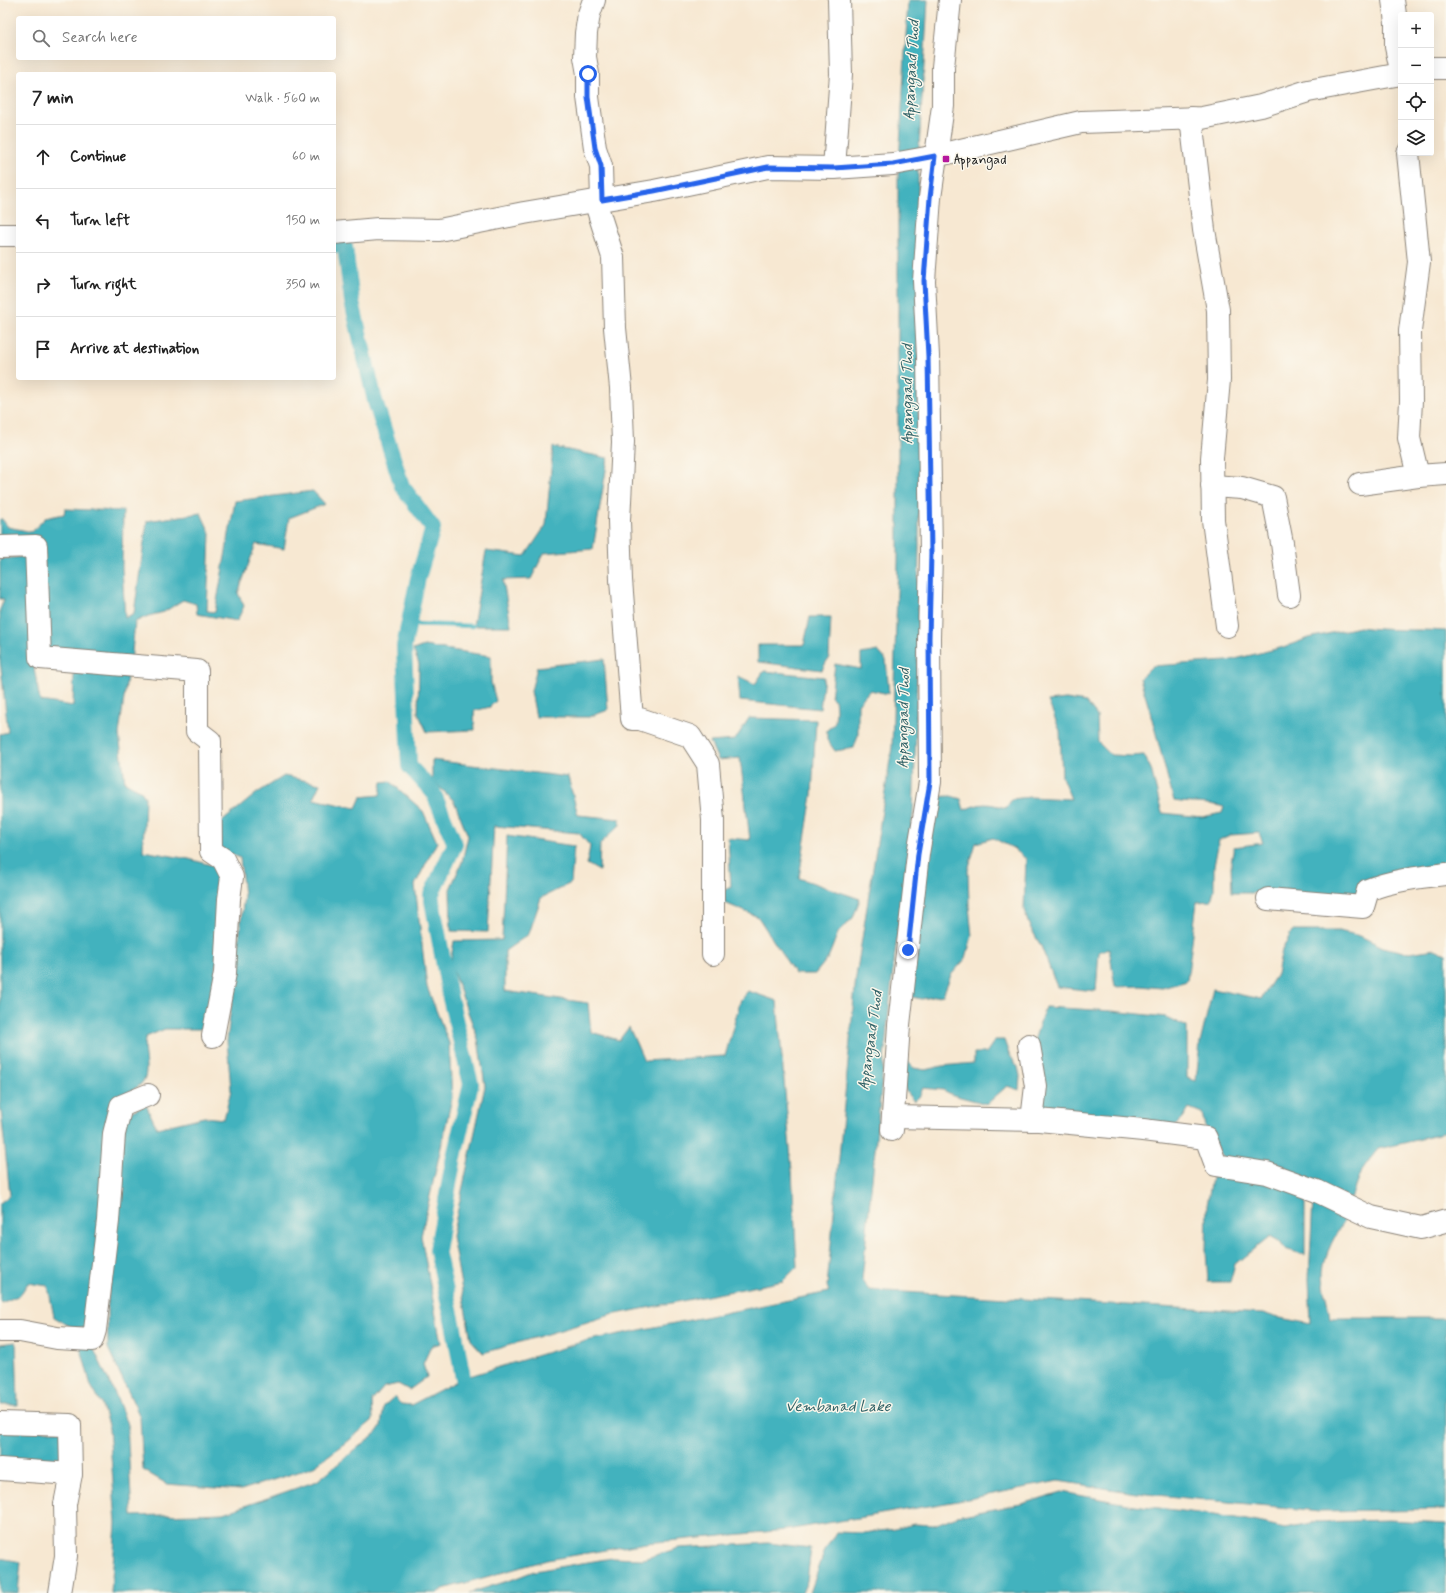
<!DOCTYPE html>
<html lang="en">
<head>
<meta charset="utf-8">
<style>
	:root { --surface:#fff; --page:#f6f6f6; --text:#222; --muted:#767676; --line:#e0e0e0 }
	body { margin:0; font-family:Mynerve,sans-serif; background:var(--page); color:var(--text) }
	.controls { position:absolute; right:12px; top:12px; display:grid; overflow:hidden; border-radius:4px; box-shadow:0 4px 16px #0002 }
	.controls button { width:36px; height:36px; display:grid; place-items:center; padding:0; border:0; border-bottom:1px solid var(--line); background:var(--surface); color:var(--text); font:20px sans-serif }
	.stop { position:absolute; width:12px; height:12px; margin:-9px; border:3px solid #2563eb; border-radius:50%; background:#fff }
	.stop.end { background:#2563eb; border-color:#fff; box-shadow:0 1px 4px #0008 }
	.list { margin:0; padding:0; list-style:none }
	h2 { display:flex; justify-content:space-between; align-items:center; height:52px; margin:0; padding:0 16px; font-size:17px }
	h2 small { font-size:13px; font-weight:400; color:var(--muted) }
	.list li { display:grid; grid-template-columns:26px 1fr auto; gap:12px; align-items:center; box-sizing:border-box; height:64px; padding:0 16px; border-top:1px solid var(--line) }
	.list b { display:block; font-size:15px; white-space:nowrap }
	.list em { font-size:13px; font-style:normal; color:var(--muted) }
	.icon { flex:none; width:22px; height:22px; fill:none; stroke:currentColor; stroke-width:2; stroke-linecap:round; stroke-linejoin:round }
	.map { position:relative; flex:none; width:1446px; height:1593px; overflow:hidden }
	.search { position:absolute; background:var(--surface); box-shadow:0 4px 16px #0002; left:16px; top:16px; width:320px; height:44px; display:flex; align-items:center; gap:10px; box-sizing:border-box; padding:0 14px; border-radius:4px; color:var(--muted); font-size:15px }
	.panel { position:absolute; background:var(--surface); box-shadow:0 4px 16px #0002; left:16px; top:72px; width:320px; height:308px; border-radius:4px }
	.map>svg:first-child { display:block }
	.water { fill:#43b2be; stroke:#30676d }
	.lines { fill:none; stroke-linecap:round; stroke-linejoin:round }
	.stream { stroke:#43b2be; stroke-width:4.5 }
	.canal { stroke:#43b2be; stroke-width:16 }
	.minor-casing { stroke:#8a8277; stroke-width:24 }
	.minor { stroke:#fff; stroke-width:22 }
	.route { stroke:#2563eb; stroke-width:5 }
	.poi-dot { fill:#b5179e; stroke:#fbf7ec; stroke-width:1.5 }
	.labels { text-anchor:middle; stroke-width:3; stroke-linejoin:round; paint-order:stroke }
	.poi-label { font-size:14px; fill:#1c1c1c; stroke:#fbf7ec; text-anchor:start }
	.water-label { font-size:15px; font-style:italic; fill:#2e6065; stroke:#fbf7ec }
</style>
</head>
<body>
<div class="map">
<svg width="1446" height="1593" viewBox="0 0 1446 1593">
	<rect width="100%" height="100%" fill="#fbf7ec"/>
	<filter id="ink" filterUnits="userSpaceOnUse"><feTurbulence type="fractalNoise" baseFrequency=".025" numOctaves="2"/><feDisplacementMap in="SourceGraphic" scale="8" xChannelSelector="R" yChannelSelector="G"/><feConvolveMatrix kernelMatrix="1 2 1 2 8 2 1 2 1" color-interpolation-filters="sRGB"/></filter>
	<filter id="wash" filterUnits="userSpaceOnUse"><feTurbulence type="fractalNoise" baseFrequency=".012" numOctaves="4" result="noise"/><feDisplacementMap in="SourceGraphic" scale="16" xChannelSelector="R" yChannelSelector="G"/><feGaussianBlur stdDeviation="0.9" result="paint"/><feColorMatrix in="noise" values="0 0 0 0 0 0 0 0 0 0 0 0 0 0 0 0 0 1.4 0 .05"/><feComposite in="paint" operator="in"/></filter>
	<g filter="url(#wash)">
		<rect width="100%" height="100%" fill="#f7e8d2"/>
		<g class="water">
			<path d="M 908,0 L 928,0 L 918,163 L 919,544 L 916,731 L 913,814 L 893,969 L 862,1280 L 869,1290 L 1263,1313 L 1275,1317 L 1311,1324 L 1309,1279 L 1313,1199 L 1346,1217 C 1337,1233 1324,1253 1323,1272 C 1323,1286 1328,1304 1330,1318 L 1446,1318 L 1446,1509 L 1319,1511 L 1136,1493 L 1058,1481 L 958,1501 L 786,1530 L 646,1543 L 547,1560 L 443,1589 L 437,1593 L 111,1593 L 116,1523 L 109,1428 L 101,1403 L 91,1386 L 80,1345 L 91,1343 L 117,1398 L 127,1424 L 132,1516 L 224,1513 L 317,1481 L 377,1432 L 381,1426 L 384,1406 L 394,1397 L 401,1404 L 411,1405 L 463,1378 L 585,1341 L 829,1292 L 827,1286 L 856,977 L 892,747 L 898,561 L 898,180 Z"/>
			<polygon points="553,447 608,458 593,549 544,553 531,579 503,580 511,626 473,626 486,551 525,556 546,525"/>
			<polygon points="313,491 325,504 289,518 284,549 256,544 238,593 244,606 237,621 197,614 196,604 183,600 164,612 148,616 135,622 131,662 45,655 44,550 0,544 0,519 2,519 8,527 32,532 45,518 64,514 65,509 123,511 122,568 125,618 134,613 147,521 201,513 210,533 207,611 215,612 235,501"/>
			<path d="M 30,556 L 33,662 L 40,701 L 73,706 L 74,672 L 127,677 L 119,734 L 125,782 L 140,790 L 145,797 L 143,851 L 189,859 L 222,868 L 224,906 L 209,1029 L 165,1029 L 146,1037 C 140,1051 153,1073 140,1085 C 134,1090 124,1094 118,1097 L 91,1329 L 71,1327 L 54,1317 L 48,1286 L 28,1283 L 20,1295 L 1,1303 L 0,1300 L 0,1203 L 10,1195 L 0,1102 L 0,734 L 8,732 L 0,659 L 0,610 L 4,599 L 0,599 L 0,559 Z"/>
			<polygon points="810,617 831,617 829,657 822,670 758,662 758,645 804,645"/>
			<path d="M 1359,627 C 1388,631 1417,629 1446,631 L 1446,870 L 1358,900 L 1330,901 L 1258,893 L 1232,893 L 1231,863 L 1234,847 L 1263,843 L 1259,833 L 1230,835 L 1219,840 L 1214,866 L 1214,890 L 1211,901 L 1197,902 L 1187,981 L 1162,988 L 1141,986 L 1115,987 L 1109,948 L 1099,952 L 1096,991 L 1057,987 L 1041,946 L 1029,925 L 1024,910 L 1026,859 L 1013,848 L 993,838 L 976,843 L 968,870 L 969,906 L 972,936 L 966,958 L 951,975 L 943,995 L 922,999 L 912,997 L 930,797 L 951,796 L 961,799 L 964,810 C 982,802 987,803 1006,808 L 1012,799 L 1030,797 L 1071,799 L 1062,777 L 1060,731 L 1048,701 L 1066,699 L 1086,702 L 1097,716 L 1098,742 L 1111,755 L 1131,756 L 1144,755 L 1151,769 L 1162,813 L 1202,817 L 1222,813 L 1224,807 C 1208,802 1191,804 1174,801 C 1162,760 1153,718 1140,678 L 1152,666 L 1227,661 L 1284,647 L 1309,638 Z"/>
			<polygon points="424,646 491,656 491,682 496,701 490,707 474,711 475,730 427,732 418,713 419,664 413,650"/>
			<polygon points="878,651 886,660 889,694 870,690 858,704 858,735 854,748 835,751 827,740 827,730 835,723 836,709 835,700 831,697 835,664 861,669 861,654"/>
			<polygon points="604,659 608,710 589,717 536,717 531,691 537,667"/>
			<polygon points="764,671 824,677 820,709 740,701 738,676 755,684"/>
			<polygon points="749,718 816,720 812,795 799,878 860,899 853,918 838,933 828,958 815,974 795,974 758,917 718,900 720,892 731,887 728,838 750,840 740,758 718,760 710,742 735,740"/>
			<polygon points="432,760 568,777 578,815 620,819 620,825 600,844 599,871 587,864 590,846 579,833 494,826 488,932 451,931 450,889 462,862 468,836 454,801 432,780"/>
			<polygon points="284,776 320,784 313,799 356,808 361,797 380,795 382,782 390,781 423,811 437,842 415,885 427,987 449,1043 452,1098 421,1236 441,1343 431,1346 423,1364 427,1377 409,1390 398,1384 384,1387 372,1401 373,1420 346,1443 311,1468 241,1490 167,1484 143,1470 140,1417 108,1348 107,1310 125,1121 132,1111 146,1105 157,1128 204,1117 224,1119 231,1090 227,1041 244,896 240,858 219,848 219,824 257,793"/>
			<polygon points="507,836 574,846 571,883 541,898 529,934 505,951 505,991 588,1003 591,1032 619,1040 629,1027 644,1061 725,1056 741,999 748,991 777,1001 792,1171 797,1267 783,1281 611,1315 483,1353 471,1340 452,1236 485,1086 478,1039 450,964 454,941 502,940"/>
			<polygon points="1292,931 1339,931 1360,936 1383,947 1409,953 1435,949 1446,954 1446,1131 1438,1135 1378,1149 1361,1171 1351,1198 1300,1178 1283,1166 1235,1160 1222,1157 1205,1127 1202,1113 1189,1108 1183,1118 1174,1127 1044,1109 1035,1038 1045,1007 1112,1011 1166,1017 1187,1027 1187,1078 1196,1081 1200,1043 1213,989 1261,999 1277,974 1282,950"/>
			<path d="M 995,1040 L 1004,1040 L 1009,1054 L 1018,1067 L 1020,1076 L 1019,1090 L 1007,1086 L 987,1104 L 953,1095 L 943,1090 L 923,1088 L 919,1097 L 914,1101 C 899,1088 904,1077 905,1059 L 914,1068 L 925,1070 L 942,1066 L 974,1063 L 974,1053 L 986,1053 Z"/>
			<polygon points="1213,1173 1269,1180 1305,1198 1305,1255 1285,1249 1279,1241 1270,1236 1235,1264 1230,1282 1208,1282 1206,1250 1207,1205"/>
			<polygon points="16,1342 18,1405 0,1405 0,1344"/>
			<polygon points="64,1430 65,1464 0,1466 0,1431"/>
			<polygon points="1062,1492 1127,1504 1237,1518 1286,1528 1315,1522 1388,1520 1446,1523 1446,1593 810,1593 825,1550 836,1532 863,1533 895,1529 914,1524 934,1525 957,1516 1021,1504"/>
			<polygon points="768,1543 811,1548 807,1581 802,1593 469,1593 511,1580 534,1571 612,1558 643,1559 679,1548"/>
			<polygon points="0,1558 21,1562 18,1593 0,1593"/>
		</g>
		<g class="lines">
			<polyline class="stream" points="408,624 473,626"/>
			<polyline class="canal" points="334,245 345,247 352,302 375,401 402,486 433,528 418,578 404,646 409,766 433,792 455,844 431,895 450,998 471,1084 454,1157 437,1250 454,1328 463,1378"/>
		</g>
	</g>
	<g filter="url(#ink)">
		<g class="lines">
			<g class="minor-casing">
				<g id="minor">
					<polyline points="594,0 589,14 586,33 585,57 588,74 588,97 595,148 601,166 602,200"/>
					<polyline points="1393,0 1396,22 1396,47 1401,70"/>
					<polyline points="1431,68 1446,68"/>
					<polyline points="1191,118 1204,230 1218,310 1219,380 1212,458 1213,520 1227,626"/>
					<polyline points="1408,153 1419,262 1410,331 1411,401 1409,438 1418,476 1446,474"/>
					<polyline points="834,168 841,74 839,0"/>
					<polyline points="595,201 613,257 615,328 621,388 623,442 619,521 621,580 632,719 640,719 690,736 708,764 713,820 713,954"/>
					<polyline points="334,233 378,229 439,230 524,213 654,191 768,167 834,168 893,164 926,158 1081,122 1202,118 1261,106 1308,91 1401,74"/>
					<polyline points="0,235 18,235"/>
					<polyline points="1360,484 1418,476"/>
					<polyline points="1212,486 1242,488 1273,497 1282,543 1289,595"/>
					<polyline points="0,547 36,546 40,658 197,671 197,731 210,741 211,851 223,859 232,877 229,899 225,973 213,1036"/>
					<path d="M 1268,899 L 1363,907 L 1368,890 C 1393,880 1420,877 1446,874"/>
					<polyline points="1029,1045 1036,1086 1032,1120"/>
					<polyline points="894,1117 1039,1120 1143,1130 1206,1138 1216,1165 1267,1173 1317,1191 1371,1217 1421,1228 1446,1221"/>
					<polyline points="892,1130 899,1025 918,854 930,782 929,638 931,553 928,356 924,281 930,198 943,106 943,67 950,0"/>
					<polyline points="0,1331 20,1331 57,1338 92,1340 95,1330 108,1221 114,1134 121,1106 148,1095"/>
					<polyline points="0,1423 70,1425 71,1474 0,1469"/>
					<polyline points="60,1593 66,1556 65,1504 71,1474"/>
				</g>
			</g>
			<use href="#minor" class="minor"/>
		</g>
	</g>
	<g class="lines" filter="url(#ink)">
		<polyline class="route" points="588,74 588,97 595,148 601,166 602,200 654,191 768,167 834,168 893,164 935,156 930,198 924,281 928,356 931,553 929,638 930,782 918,854 908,950"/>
	</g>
	<rect class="poi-dot" x="942" y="155" width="8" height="8" rx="2"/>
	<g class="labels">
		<g class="poi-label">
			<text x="954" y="164">Appangad</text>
		</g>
		<g class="water-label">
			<text transform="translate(911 70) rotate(-87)" y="5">Appangaad Thod</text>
			<text transform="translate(907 394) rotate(-90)" y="5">Appangaad Thod</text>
			<text transform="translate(903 718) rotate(-89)" y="5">Appangaad Thod</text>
			<text transform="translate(870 1040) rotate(-82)" y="5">Appangaad Thod</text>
			<text x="838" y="1411">Vembanad Lake</text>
		</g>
	</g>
</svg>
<div class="controls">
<button>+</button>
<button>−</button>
<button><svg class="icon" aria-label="locate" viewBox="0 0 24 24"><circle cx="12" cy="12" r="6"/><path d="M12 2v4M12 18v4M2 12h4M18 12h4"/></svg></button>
<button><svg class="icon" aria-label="layers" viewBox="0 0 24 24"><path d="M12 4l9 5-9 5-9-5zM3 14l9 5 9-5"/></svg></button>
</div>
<div class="stop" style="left:588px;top:74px"></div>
<div class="stop end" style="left:908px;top:950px"></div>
<div class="search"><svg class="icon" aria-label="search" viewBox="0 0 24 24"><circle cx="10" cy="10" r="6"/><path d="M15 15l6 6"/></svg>Search here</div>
<section class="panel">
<h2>7 min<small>Walk · 560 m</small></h2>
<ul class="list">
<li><svg class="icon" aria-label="ahead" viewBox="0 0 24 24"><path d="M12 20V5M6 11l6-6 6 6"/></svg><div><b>Continue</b></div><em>60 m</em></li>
<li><svg class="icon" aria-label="left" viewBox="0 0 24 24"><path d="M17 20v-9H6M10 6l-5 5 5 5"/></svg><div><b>Turn left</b></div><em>150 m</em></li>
<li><svg class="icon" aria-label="right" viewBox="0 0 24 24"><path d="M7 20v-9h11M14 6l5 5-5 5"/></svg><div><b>Turn right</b></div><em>350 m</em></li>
<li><svg class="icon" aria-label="arrive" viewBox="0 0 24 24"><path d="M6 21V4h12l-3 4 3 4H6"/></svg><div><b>Arrive at destination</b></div></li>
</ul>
</section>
</div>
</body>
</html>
